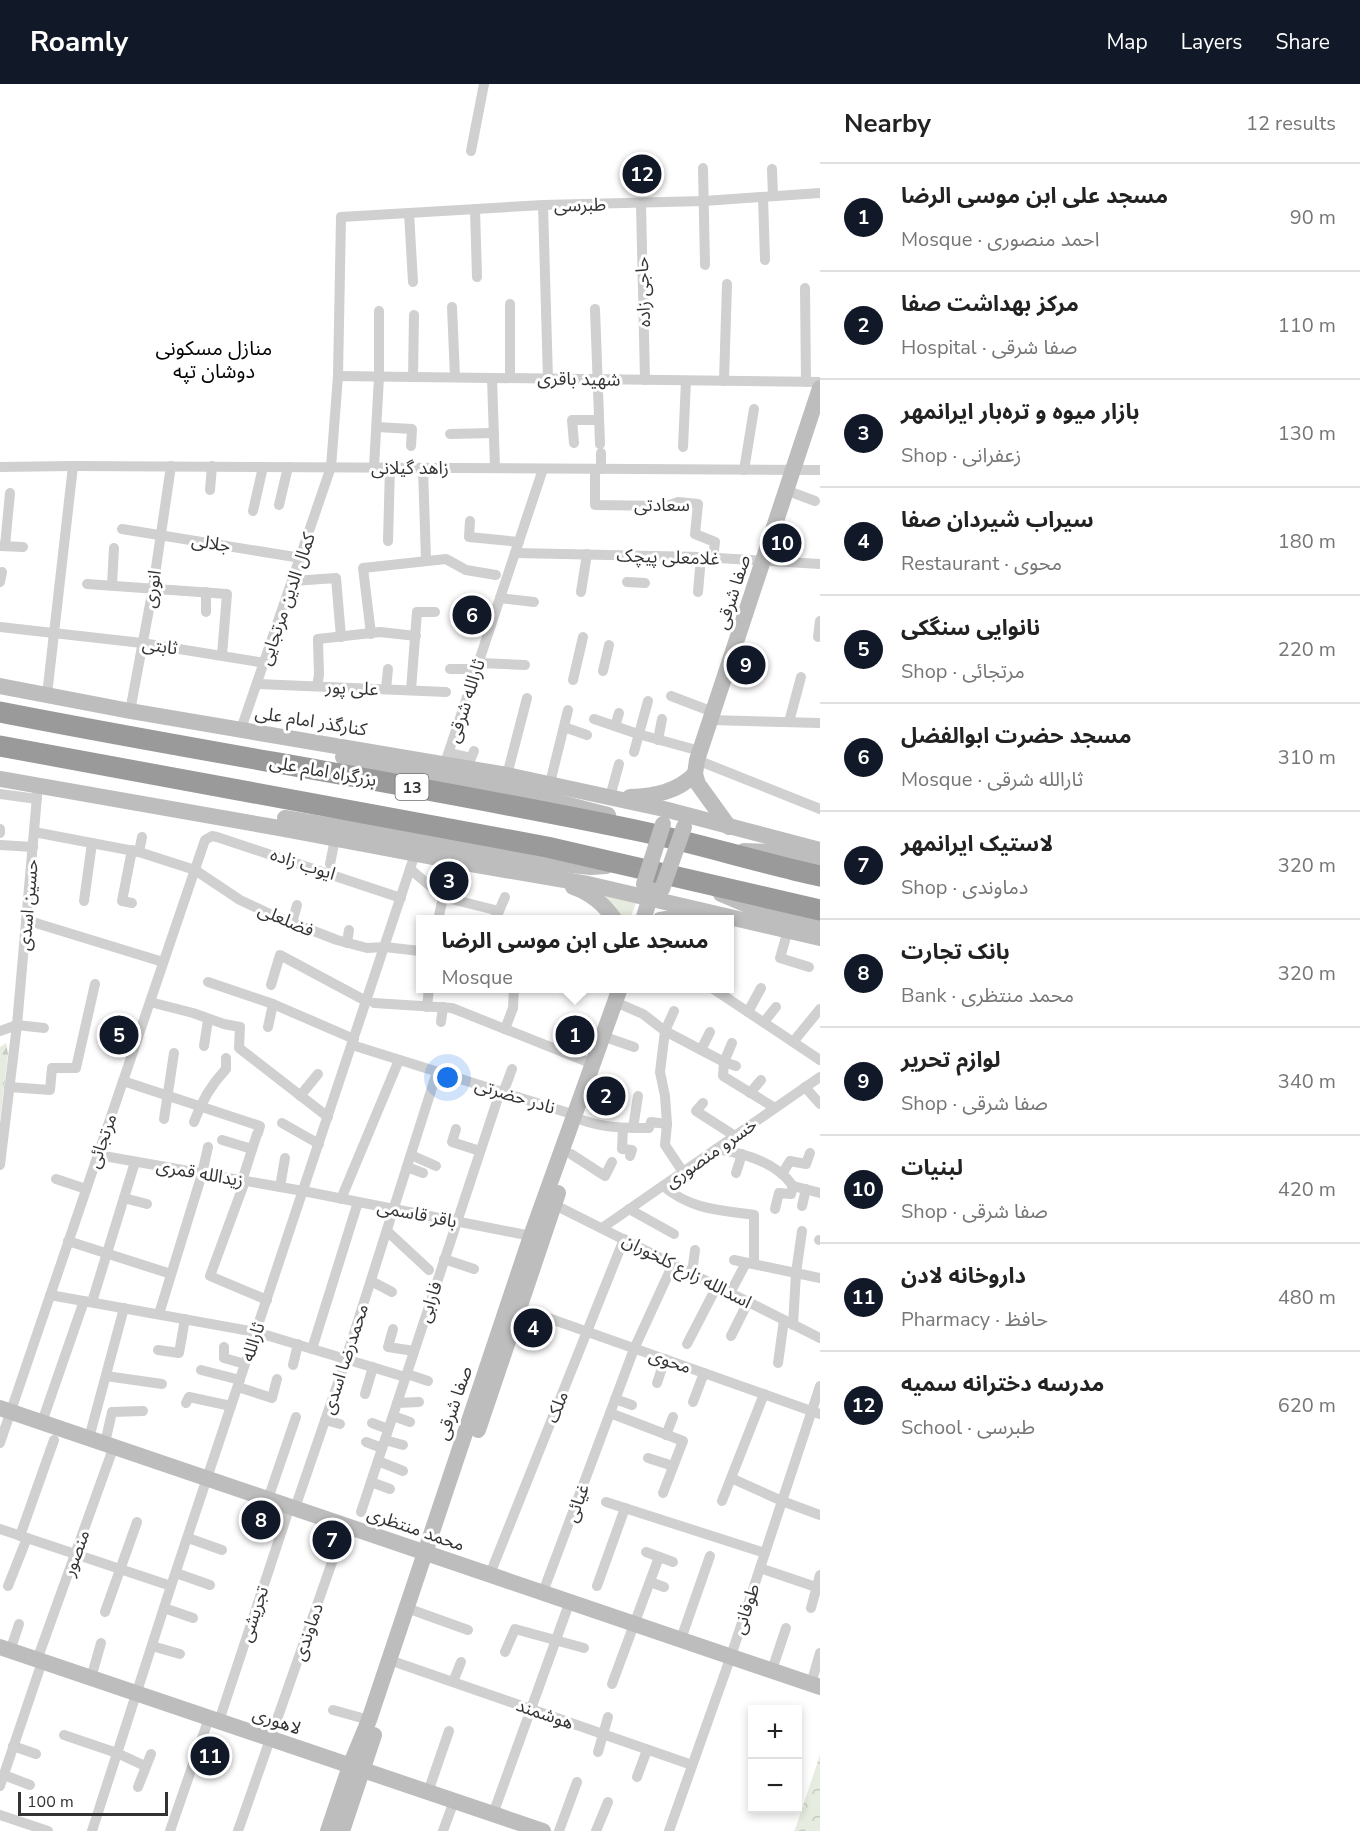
<!DOCTYPE html>
<html lang="en">
<head>
<meta charset="utf-8">
<style>
	:root { --surface:#fff; --page:#f2f2f2; --text:#222; --muted:#767676; --line:#e0e0e0; --accent:#111827 }
	body { margin:0; font-family:"Nunito Sans","Noto Sans Arabic",sans-serif; background:var(--page); color:var(--text) }
	.controls { position:absolute; right:18px; bottom:18px; display:grid; overflow:hidden; border-radius:0px; box-shadow:0 3px 9px #0003 }
	.controls button { width:54px; height:54px; display:grid; place-items:center; padding:0; border:0; border-bottom:2px solid var(--line); background:var(--surface); color:var(--text); font:30px sans-serif }
	.scale { position:absolute; left:18px; bottom:15px; width:150px; box-sizing:border-box; padding-left:6px; border:3px solid #333; border-top:0; font-size:16px; line-height:21px; white-space:nowrap; color:#333; -webkit-text-stroke:4px #fff; paint-order:stroke }
	.you { position:absolute; left:448px; top:994px; width:21px; height:21px; margin:-15px; border:4px solid #fff; border-radius:50%; background:#1a73e8; box-shadow:0 0 0 9px #1a73e833 }
	.badge { display:grid; place-items:center; width:39px; height:39px; border-radius:50%; background:var(--accent); color:#fff; font-size:20px; font-weight:700 }
	.pin { position:absolute; translate:-50% -50%; border:3px solid #fff; box-shadow:0 2px 6px #0006 }
	.popup { position:absolute; left:416px; top:831px; width:318px; height:78px; box-sizing:border-box; display:grid; place-content:center; border-radius:0px; background:var(--surface); filter:drop-shadow(0 2px 4px #0005); font-size:20px; white-space:nowrap; color:var(--muted) }
	.popup b { font-size:22px; color:var(--text) }
	.popup::after { content:''; position:absolute; left:50%; top:100%; margin-left:-12px; border:12px solid transparent; border-top-color:var(--surface) }
	.list { margin:0; padding:0; list-style:none }
	h2 { display:flex; justify-content:space-between; align-items:center; height:78px; margin:0; padding:0 24px; font-size:26px }
	h2 small { font-size:20px; font-weight:400; color:var(--muted) }
	.list li { display:grid; grid-template-columns:39px 1fr auto; gap:18px; align-items:center; box-sizing:border-box; height:108px; padding:0 24px; border-top:2px solid var(--line) }
	.list b { display:block; font-size:22px; white-space:nowrap }
	.list p { margin:0; font-size:20px; white-space:nowrap; color:var(--muted) }
	.list em { font-size:20px; font-style:normal; color:var(--muted) }
	.map { position:relative; flex:none; width:820px; height:1747px; overflow:hidden }
	header { display:flex; align-items:center; gap:36px; box-sizing:border-box; height:84px; padding:0 30px; background:var(--accent); color:#fff }
	header strong { font-size:28px }
	nav { display:flex; gap:33px; margin-inline-start:auto; font-size:21px }
	main { display:flex }
	aside { flex:1; background:var(--surface) }
	.map>svg:first-child { display:block }
	.green { fill:#e6ecdf }
	.forest { fill:url(#forest-firs) }
	.park { fill:url(#park-crowns) }
	.lines { fill:none; stroke-linecap:round; stroke-linejoin:round }
	.street { stroke:#d0d0d0; stroke-width:10 }
	.secondary { stroke:#bdbdbd; stroke-width:16 }
	.highway { stroke:#9a9a9a; stroke-width:21 }
	.secondary-bridge { stroke:#bdbdbd; stroke-width:16 }
	.labels { text-anchor:middle; stroke-width:6; stroke-linejoin:round; paint-order:stroke }
	.shield { fill:#fff; stroke:#707070; stroke-width:1.5 }
	.shield-label { font-size:16px; font-weight:bold; fill:#333 }
	.street-label { font-size:18px; fill:#333; stroke:#fff }
	.neighbourhood-label { font-size:20px; fill:#000; stroke:#fff }
</style>
</head>
<body>
<header>
<strong>Roamly</strong>
<nav><a>Map</a><a>Layers</a><a>Share</a></nav>
</header>
<main>
<div class="map">
<svg width="820" height="1747" viewBox="0 0 820 1747">
	<defs>
		<pattern id="forest-firs" width="22" height="20" patternUnits="userSpaceOnUse" patternTransform="scale(1.5)"><rect width="22" height="20" fill="#e6ecdf"/><path d="M5 1l3.5 6h-7zM16 11l3.5 6h-7z" fill="#c6cbc0"/></pattern>
		<pattern id="park-crowns" width="20" height="18" patternUnits="userSpaceOnUse" patternTransform="scale(1.5)"><rect width="20" height="18" fill="#e6ecdf"/><path d="M2 6a3 3 0 1 1 6 0M12 15a3 3 0 1 1 6 0" fill="none" stroke="#c6cbc0"/></pattern>
	</defs>
	<rect width="100%" height="100%" fill="#fff"/>
	<polygon class="green" points="596,808 637,816 630,835 621,835"/>
	<polygon class="forest" points="6,959 8,970 0,1036 0,963"/>
	<polygon class="park" points="820,1671 820,1747 794,1747 796,1743"/>
	<g class="lines">
		<g class="street">
			<polyline points="471,67 484,0"/>
			<polyline points="703,84 705,181"/>
			<polyline points="772,85 773,112"/>
			<polyline points="763,113 765,176"/>
			<polyline points="641,120 645,296"/>
			<polyline points="543,121 548,295"/>
			<polyline points="475,125 477,193"/>
			<polyline points="409,129 413,198"/>
			<polyline points="805,204 806,298"/>
			<polyline points="452,223 455,293"/>
			<polyline points="595,225 600,360"/>
			<polyline points="338,292 820,298"/>
			<polyline points="413,293 414,231"/>
			<polyline points="492,294 495,384"/>
			<polyline points="510,294 510,220"/>
			<polyline points="724,297 727,200"/>
			<polyline points="377,343 412,345 411,362"/>
			<polyline points="450,350 494,349"/>
			<polyline points="574,359 572,336 599,336"/>
			<polyline points="683,363 686,297"/>
			<polyline points="601,369 601,385"/>
			<polyline points="0,383 73,382 820,386"/>
			<polyline points="374,383 379,293 379,227"/>
			<polyline points="423,384 426,476"/>
			<polyline points="595,385 595,421 667,422 678,418 698,420 695,450 715,458 713,473"/>
			<polyline points="744,386 754,325"/>
			<polyline points="210,406 212,382"/>
			<polyline points="788,407 815,417"/>
			<polyline points="279,421 288,383"/>
			<polyline points="253,427 263,383"/>
			<polyline points="470,437 469,453 519,458"/>
			<polyline points="122,445 301,474"/>
			<polyline points="388,457 390,383"/>
			<polyline points="0,462 23,463"/>
			<polyline points="5,462 10,409"/>
			<polyline points="515,469 701,473 820,480"/>
			<polyline points="293,497 336,494 341,553"/>
			<polyline points="0,498 2,488"/>
			<polyline points="627,498 645,499"/>
			<polyline points="87,500 227,510 222,571"/>
			<polyline points="112,501 114,464"/>
			<polyline points="581,508 587,470"/>
			<polyline points="698,508 701,473"/>
			<polyline points="500,514 534,518"/>
			<polyline points="206,528 206,508"/>
			<polyline points="0,543 142,559 265,579"/>
			<polyline points="371,550 363,484 446,475 466,486 496,491"/>
			<polyline points="818,553 820,537"/>
			<polyline points="479,579 525,581"/>
			<polyline points="450,585 477,585"/>
			<polyline points="603,587 609,561"/>
			<polyline points="573,596 583,553"/>
			<polyline points="258,600 446,608"/>
			<polyline points="317,602 319,591 318,555 380,548 416,552"/>
			<polyline points="386,605 388,585"/>
			<polyline points="411,606 417,528 435,528"/>
			<polyline points="47,611 73,382"/>
			<polyline points="671,612 713,628"/>
			<polyline points="130,627 153,504 171,382"/>
			<polyline points="594,635 638,650 700,667"/>
			<polyline points="710,636 820,639"/>
			<polyline points="789,638 801,593"/>
			<polyline points="615,642 619,629"/>
			<polyline points="564,643 587,651"/>
			<polyline points="241,645 331,383 338,292 341,133 543,121 704,117 820,109"/>
			<polyline points="658,656 662,635"/>
			<polyline points="634,668 648,617"/>
			<polyline points="449,669 471,674 474,667"/>
			<polyline points="697,676 820,725"/>
			<polyline points="445,679 543,385"/>
			<polyline points="507,691 527,614"/>
			<polyline points="550,699 568,626"/>
			<polyline points="0,710 37,715"/>
			<polyline points="610,713 619,680"/>
			<polyline points="34,748 139,768 195,786 240,816 272,831 337,856 367,864 385,863 420,867"/>
			<polyline points="0,749 0,745"/>
			<polyline points="0,761 33,763"/>
			<polyline points="132,766 122,817 132,819"/>
			<polyline points="139,768 142,753"/>
			<polyline points="330,780 335,755"/>
			<polyline points="410,785 443,813 499,827 494,836"/>
			<polyline points="458,816 466,796"/>
			<polyline points="84,817 92,759"/>
			<polyline points="499,827 505,813"/>
			<polyline points="439,832 443,813"/>
			<polyline points="26,836 163,878"/>
			<polyline points="545,836 549,836"/>
			<polyline points="292,839 297,821"/>
			<polyline points="788,846 780,874 809,883"/>
			<polyline points="347,859 349,846"/>
			<polyline points="208,898 273,920 354,955"/>
			<polyline points="271,901 280,871 366,917"/>
			<polyline points="712,904 820,976"/>
			<polyline points="150,918 193,929 224,940 240,943 239,964 328,1033"/>
			<polyline points="374,919 452,924 593,980"/>
			<polyline points="620,920 643,930 665,947 660,988 665,1012 667,1040 665,1061 683,1088"/>
			<polyline points="427,923 429,904"/>
			<polyline points="674,927 665,947 724,978 723,992 775,1024"/>
			<polyline points="748,928 761,904"/>
			<polyline points="441,938 443,923"/>
			<polyline points="764,938 776,923"/>
			<polyline points="268,943 273,920"/>
			<polyline points="505,945 513,924 514,904"/>
			<polyline points="0,947 17,941 44,944"/>
			<polyline points="608,954 634,963"/>
			<polyline points="793,958 820,925"/>
			<polyline points="732,959 724,978 736,982"/>
			<polyline points="352,961 575,1031"/>
			<polyline points="204,962 208,936"/>
			<polyline points="701,966 710,948"/>
			<polyline points="123,997 260,1042 258,1049"/>
			<polyline points="9,1003 50,1006 52,984 76,984 95,900"/>
			<polyline points="805,1003 820,1020"/>
			<polyline points="503,1009 512,985"/>
			<polyline points="750,1009 761,996"/>
			<polyline points="300,1012 318,990"/>
			<polyline points="703,1019 696,1027 735,1052"/>
			<polyline points="164,1035 174,969"/>
			<path d="M 582,1036 C 604,1044 626,1044 649,1044 L 651,1038 L 667,1040"/>
			<path d="M 194,1038 C 201,1018 211,1001 226,985 L 226,974"/>
			<polyline points="282,1039 319,1060"/>
			<polyline points="623,1044 622,1065 632,1066 630,1072"/>
			<polyline points="633,1044 638,1012"/>
			<polyline points="456,1045 452,1058 480,1067"/>
			<polyline points="222,1056 252,1065"/>
			<path d="M 716,1065 C 744,1069 776,1078 793,1102 L 820,1109"/>
			<polyline points="571,1070 605,1092 612,1078"/>
			<polyline points="98,1071 303,1107 531,1152"/>
			<polyline points="411,1071 436,1082"/>
			<polyline points="0,1081 17,941 38,701"/>
			<polyline points="407,1083 423,1089"/>
			<polyline points="736,1089 742,1070"/>
			<polyline points="782,1090 790,1077 806,1080 810,1069"/>
			<polyline points="56,1095 86,1105"/>
			<polyline points="242,1097 257,1050"/>
			<polyline points="245,1097 210,1192 267,1216"/>
			<path d="M 663,1102 C 692,1126 719,1126 754,1131 L 754,1180"/>
			<polyline points="280,1103 285,1074"/>
			<polyline points="124,1114 147,1120"/>
			<polyline points="341,1115 399,976"/>
			<polyline points="555,1121 820,1254"/>
			<polyline points="802,1122 806,1105"/>
			<polyline points="629,1125 674,1150"/>
			<polyline points="775,1125 779,1109 791,1110 793,1102"/>
			<polyline points="602,1144 820,993"/>
			<polyline points="387,1147 429,1186"/>
			<polyline points="819,1156 820,1156"/>
			<polyline points="68,1157 171,1190"/>
			<polyline points="444,1175 474,1185"/>
			<polyline points="734,1176 820,1194"/>
			<polyline points="692,1190 695,1166"/>
			<polyline points="371,1197 392,1208"/>
			<polyline points="730,1209 746,1179"/>
			<polyline points="50,1211 256,1248 405,1293"/>
			<polyline points="92,1218 135,1078"/>
			<polyline points="520,1224 820,1330"/>
			<polyline points="159,1230 202,1090 208,1063"/>
			<polyline points="793,1241 796,1189 802,1147"/>
			<polyline points="393,1245 388,1263 414,1267"/>
			<polyline points="731,1252 748,1218"/>
			<polyline points="687,1260 717,1202"/>
			<polyline points="224,1263 224,1274 245,1280"/>
			<polyline points="312,1265 358,1118"/>
			<polyline points="158,1266 179,1269 185,1235"/>
			<polyline points="778,1279 784,1236"/>
			<polyline points="293,1281 298,1260"/>
			<polyline points="201,1286 240,1296"/>
			<polyline points="407,1290 428,1297"/>
			<polyline points="106,1292 162,1300"/>
			<polyline points="657,1299 665,1275"/>
			<polyline points="238,1303 272,1314 277,1295"/>
			<polyline points="365,1310 373,1283"/>
			<polyline points="615,1315 632,1321"/>
			<polyline points="693,1318 704,1289"/>
			<polyline points="186,1319 189,1313 231,1322"/>
			<polyline points="397,1319 419,1318"/>
			<polyline points="610,1329 683,1357 663,1409"/>
			<polyline points="393,1332 410,1338"/>
			<polyline points="325,1336 340,1340"/>
			<polyline points="42,1338 84,1217"/>
			<polyline points="372,1339 388,1345"/>
			<polyline points="666,1351 673,1333"/>
			<polyline points="89,1354 124,1224"/>
			<polyline points="385,1356 403,1361"/>
			<polyline points="366,1358 382,1364"/>
			<polyline points="0,1359 205,756 212,752 217,753 401,814"/>
			<polyline points="105,1359 112,1328 143,1327"/>
			<polyline points="648,1374 673,1382"/>
			<polyline points="378,1377 403,1387"/>
			<polyline points="731,1394 782,1417 820,1431"/>
			<polyline points="371,1398 390,1405"/>
			<polyline points="268,1415 296,1333"/>
			<polyline points="722,1417 764,1310"/>
			<polyline points="606,1418 765,1469"/>
			<polyline points="295,1424 343,1284 437,988"/>
			<polyline points="361,1428 500,1008"/>
			<polyline points="0,1445 171,1502"/>
			<polyline points="20,1452 54,1356"/>
			<polyline points="188,1454 222,1466"/>
			<polyline points="646,1468 673,1478"/>
			<polyline points="760,1484 816,1503"/>
			<polyline points="176,1489 210,1501"/>
			<polyline points="490,1490 624,1155"/>
			<polyline points="650,1498 664,1503"/>
			<polyline points="8,1502 27,1454"/>
			<polyline points="597,1502 625,1424"/>
			<polyline points="543,1508 634,1265 673,1180"/>
			<polyline points="164,1524 193,1534"/>
			<polyline points="811,1524 820,1491"/>
			<polyline points="415,1527 468,1546"/>
			<polyline points="105,1528 137,1438"/>
			<polyline points="681,1555 710,1472"/>
			<polyline points="152,1562 180,1570"/>
			<polyline points="10,1567 19,1540"/>
			<polyline points="505,1568 515,1545 584,1564"/>
			<polyline points="37,1576 114,1362"/>
			<polyline points="398,1579 692,1681"/>
			<polyline points="772,1586 786,1544"/>
			<polyline points="91,1594 101,1559"/>
			<polyline points="453,1598 461,1578"/>
			<polyline points="612,1600 659,1473"/>
			<polyline points="811,1600 820,1569"/>
			<polyline points="333,1626 369,1636"/>
			<polyline points="219,1637 290,1422"/>
			<polyline points="64,1651 117,1669 145,1682"/>
			<polyline points="13,1662 36,1670"/>
			<polyline points="598,1668 608,1633"/>
			<polyline points="4,1691 30,1701"/>
			<polyline points="637,1693 647,1666"/>
			<polyline points="0,1702 42,1578"/>
			<polyline points="138,1703 151,1670"/>
			<polyline points="428,1708 449,1647"/>
			<polyline points="493,1730 570,1517"/>
			<polyline points="0,1731 48,1747"/>
			<polyline points="92,1747 171,1502 415,770"/>
			<polyline points="170,1747 209,1634"/>
			<polyline points="238,1747 345,1441"/>
			<polyline points="443,1747 454,1717"/>
			<polyline points="559,1747 577,1698"/>
			<polyline points="596,1747 608,1718"/>
			<polyline points="669,1747 731,1572 820,1302"/>
		</g>
		<g class="secondary">
			<polyline points="0,602 130,627 507,691 664,725 820,766"/>
			<polyline points="343,673 542,714 608,731"/>
			<polyline points="0,695 285,745 464,779 588,800 820,854"/>
			<path d="M 630,713 C 655,712 677,708 695,690"/>
			<polyline points="285,734 553,779 591,783 606,782"/>
			<polyline points="729,743 698,700 695,690 697,676 820,304"/>
			<polyline points="744,767 769,768 820,777"/>
			<path d="M 573,803 C 591,809 604,820 615,836"/>
			<polyline points="721,810 747,821 820,841"/>
			<polyline points="643,836 653,804"/>
			<polyline points="660,836 698,830"/>
			<polyline points="0,1324 820,1603"/>
			<polyline points="478,1346 558,1109"/>
			<polyline points="0,1563 543,1747"/>
			<polyline points="328,1747 350,1682 369,1636 531,1152 620,904"/>
			<polyline points="342,1747 374,1651"/>
		</g>
		<g class="highway">
			<path d="M 0,628 C 214,670 430,703 644,748 C 703,761 761,779 820,792"/>
			<polyline points="0,662 547,763 820,826"/>
		</g>
		<g class="secondary-bridge">
			<polyline points="644,800 663,740"/>
			<polyline points="662,805 684,743"/>
		</g>
	</g>
	<g class="labels">
		<rect class="shield" x="395.5" y="690" width="33" height="26" rx="4.5"/>
		<g class="shield-label">
			<text x="412" y="709">13</text>
		</g>
		<g class="street-label">
			<text transform="translate(580 121) rotate(-1)" y="6">طبرسی</text>
			<text transform="translate(643 208) rotate(-92)" y="6">حاجی زاده</text>
			<text transform="translate(579 295) rotate(1)" y="6">شهید باقری</text>
			<text x="410" y="390">زاهد گیلانی</text>
			<text x="662" y="427">سعادتی</text>
			<text transform="translate(211 459) rotate(9)" y="6">جلالی</text>
			<text transform="translate(668 473) rotate(2)" y="6">غلامعلی پیچک</text>
			<text transform="translate(152 505) rotate(-81)" y="6">انوری</text>
			<text transform="translate(733 508) rotate(-72)" y="6">صفا شرقی</text>
			<text transform="translate(287 515) rotate(-71)" y="6">کمال الدین مرتجایی</text>
			<text transform="translate(160 562) rotate(8)" y="6">ثابتی</text>
			<text transform="translate(352 604) rotate(3)" y="6">علی پور</text>
			<text transform="translate(466 617) rotate(-72)" y="6">ثارالله شرقی</text>
			<text transform="translate(311 637) rotate(9)" y="6">کنارگذر امام علی</text>
			<text transform="translate(323 687) rotate(10)" y="6">بزرگراه امام علی</text>
			<text transform="translate(303 780) rotate(18)" y="6">ایوب زاده</text>
			<text transform="translate(28 821) rotate(-85)" y="6">حسین اسدی</text>
			<text transform="translate(286 836) rotate(23)" y="6">فضلعلی</text>
			<text transform="translate(515 1012) rotate(17)" y="6">نادر حضرتی</text>
			<text transform="translate(102 1057) rotate(-71)" y="6">مرتجائی</text>
			<text transform="translate(711 1069) rotate(-35)" y="6">خسرو منصوری</text>
			<text transform="translate(200 1089) rotate(10)" y="6">زیدالله قمری</text>
			<text transform="translate(417 1130) rotate(11)" y="6">باقر قاسمی</text>
			<text transform="translate(687 1187) rotate(27)" y="6">اسدالله زارع کلخوران</text>
			<text transform="translate(430 1218) rotate(-72)" y="6">فارابی</text>
			<text transform="translate(253 1258) rotate(-72)" y="6">ثارالله</text>
			<text transform="translate(345 1275) rotate(-72)" y="6">محمدرضا اسدی</text>
			<text transform="translate(670 1277) rotate(19)" y="6">محوی</text>
			<text transform="translate(454 1319) rotate(-71)" y="6">صفا شرقی</text>
			<text transform="translate(557 1323) rotate(-68)" y="6">ملک</text>
			<text transform="translate(577 1419) rotate(-70)" y="6">غیائی</text>
			<text transform="translate(416 1445) rotate(19)" y="6">محمد منتظری</text>
			<text transform="translate(76 1469) rotate(-70)" y="6">منصور</text>
			<text transform="translate(746 1525) rotate(-72)" y="6">طوفانی</text>
			<text transform="translate(254 1530) rotate(-72)" y="6">تجریشی</text>
			<text transform="translate(308 1548) rotate(-71)" y="6">دماوندی</text>
			<text transform="translate(545 1630) rotate(19)" y="6">هوشمند</text>
			<text transform="translate(277 1637) rotate(19)" y="6">لاهوری</text>
		</g>
		<g class="neighbourhood-label">
			<text x="214" y="271">منازل مسکونی<tspan x="214" dy="23">دوشان تپه</tspan></text>
		</g>
	</g>
</svg>
<div class="controls">
<button>+</button>
<button>−</button>
</div>
<div class="scale">100 m</div>
<div class="you"></div>
<div class="pin badge" style="left:575px;top:951px">1</div>
<div class="popup"><b>مسجد علی ابن موسی الرضا</b>Mosque</div>
<div class="pin badge" style="left:606px;top:1012px">2</div>
<div class="pin badge" style="left:449px;top:797px">3</div>
<div class="pin badge" style="left:533px;top:1244px">4</div>
<div class="pin badge" style="left:119px;top:951px">5</div>
<div class="pin badge" style="left:472px;top:531px">6</div>
<div class="pin badge" style="left:332px;top:1456px">7</div>
<div class="pin badge" style="left:261px;top:1436px">8</div>
<div class="pin badge" style="left:746px;top:581px">9</div>
<div class="pin badge" style="left:782px;top:459px">10</div>
<div class="pin badge" style="left:210px;top:1672px">11</div>
<div class="pin badge" style="left:642px;top:90px">12</div>
</div>
<aside>
<h2>Nearby<small>12 results</small></h2>
<ul class="list">
<li><span class="badge">1</span><div><b>مسجد علی ابن موسی الرضا</b><p>Mosque · احمد منصوری</p></div><em>90 m</em></li>
<li><span class="badge">2</span><div><b>مرکز بهداشت صفا</b><p>Hospital · صفا شرقی</p></div><em>110 m</em></li>
<li><span class="badge">3</span><div><b>بازار میوه و تره‌بار ایرانمهر</b><p>Shop · زعفرانی</p></div><em>130 m</em></li>
<li><span class="badge">4</span><div><b>سیراب شیردان صفا</b><p>Restaurant · محوی</p></div><em>180 m</em></li>
<li><span class="badge">5</span><div><b>نانوایی سنگکی</b><p>Shop · مرتجائی</p></div><em>220 m</em></li>
<li><span class="badge">6</span><div><b>مسجد حضرت ابوالفضل</b><p>Mosque · ثارالله شرقی</p></div><em>310 m</em></li>
<li><span class="badge">7</span><div><b>لاستیک ایرانمهر</b><p>Shop · دماوندی</p></div><em>320 m</em></li>
<li><span class="badge">8</span><div><b>بانک تجارت</b><p>Bank · محمد منتظری</p></div><em>320 m</em></li>
<li><span class="badge">9</span><div><b>لوازم تحریر</b><p>Shop · صفا شرقی</p></div><em>340 m</em></li>
<li><span class="badge">10</span><div><b>لبنیات</b><p>Shop · صفا شرقی</p></div><em>420 m</em></li>
<li><span class="badge">11</span><div><b>داروخانه لادن</b><p>Pharmacy · حافظ</p></div><em>480 m</em></li>
<li><span class="badge">12</span><div><b>مدرسه دخترانه سمیه</b><p>School · طبرسی</p></div><em>620 m</em></li>
</ul>
</aside>
</main>
</body>
</html>
